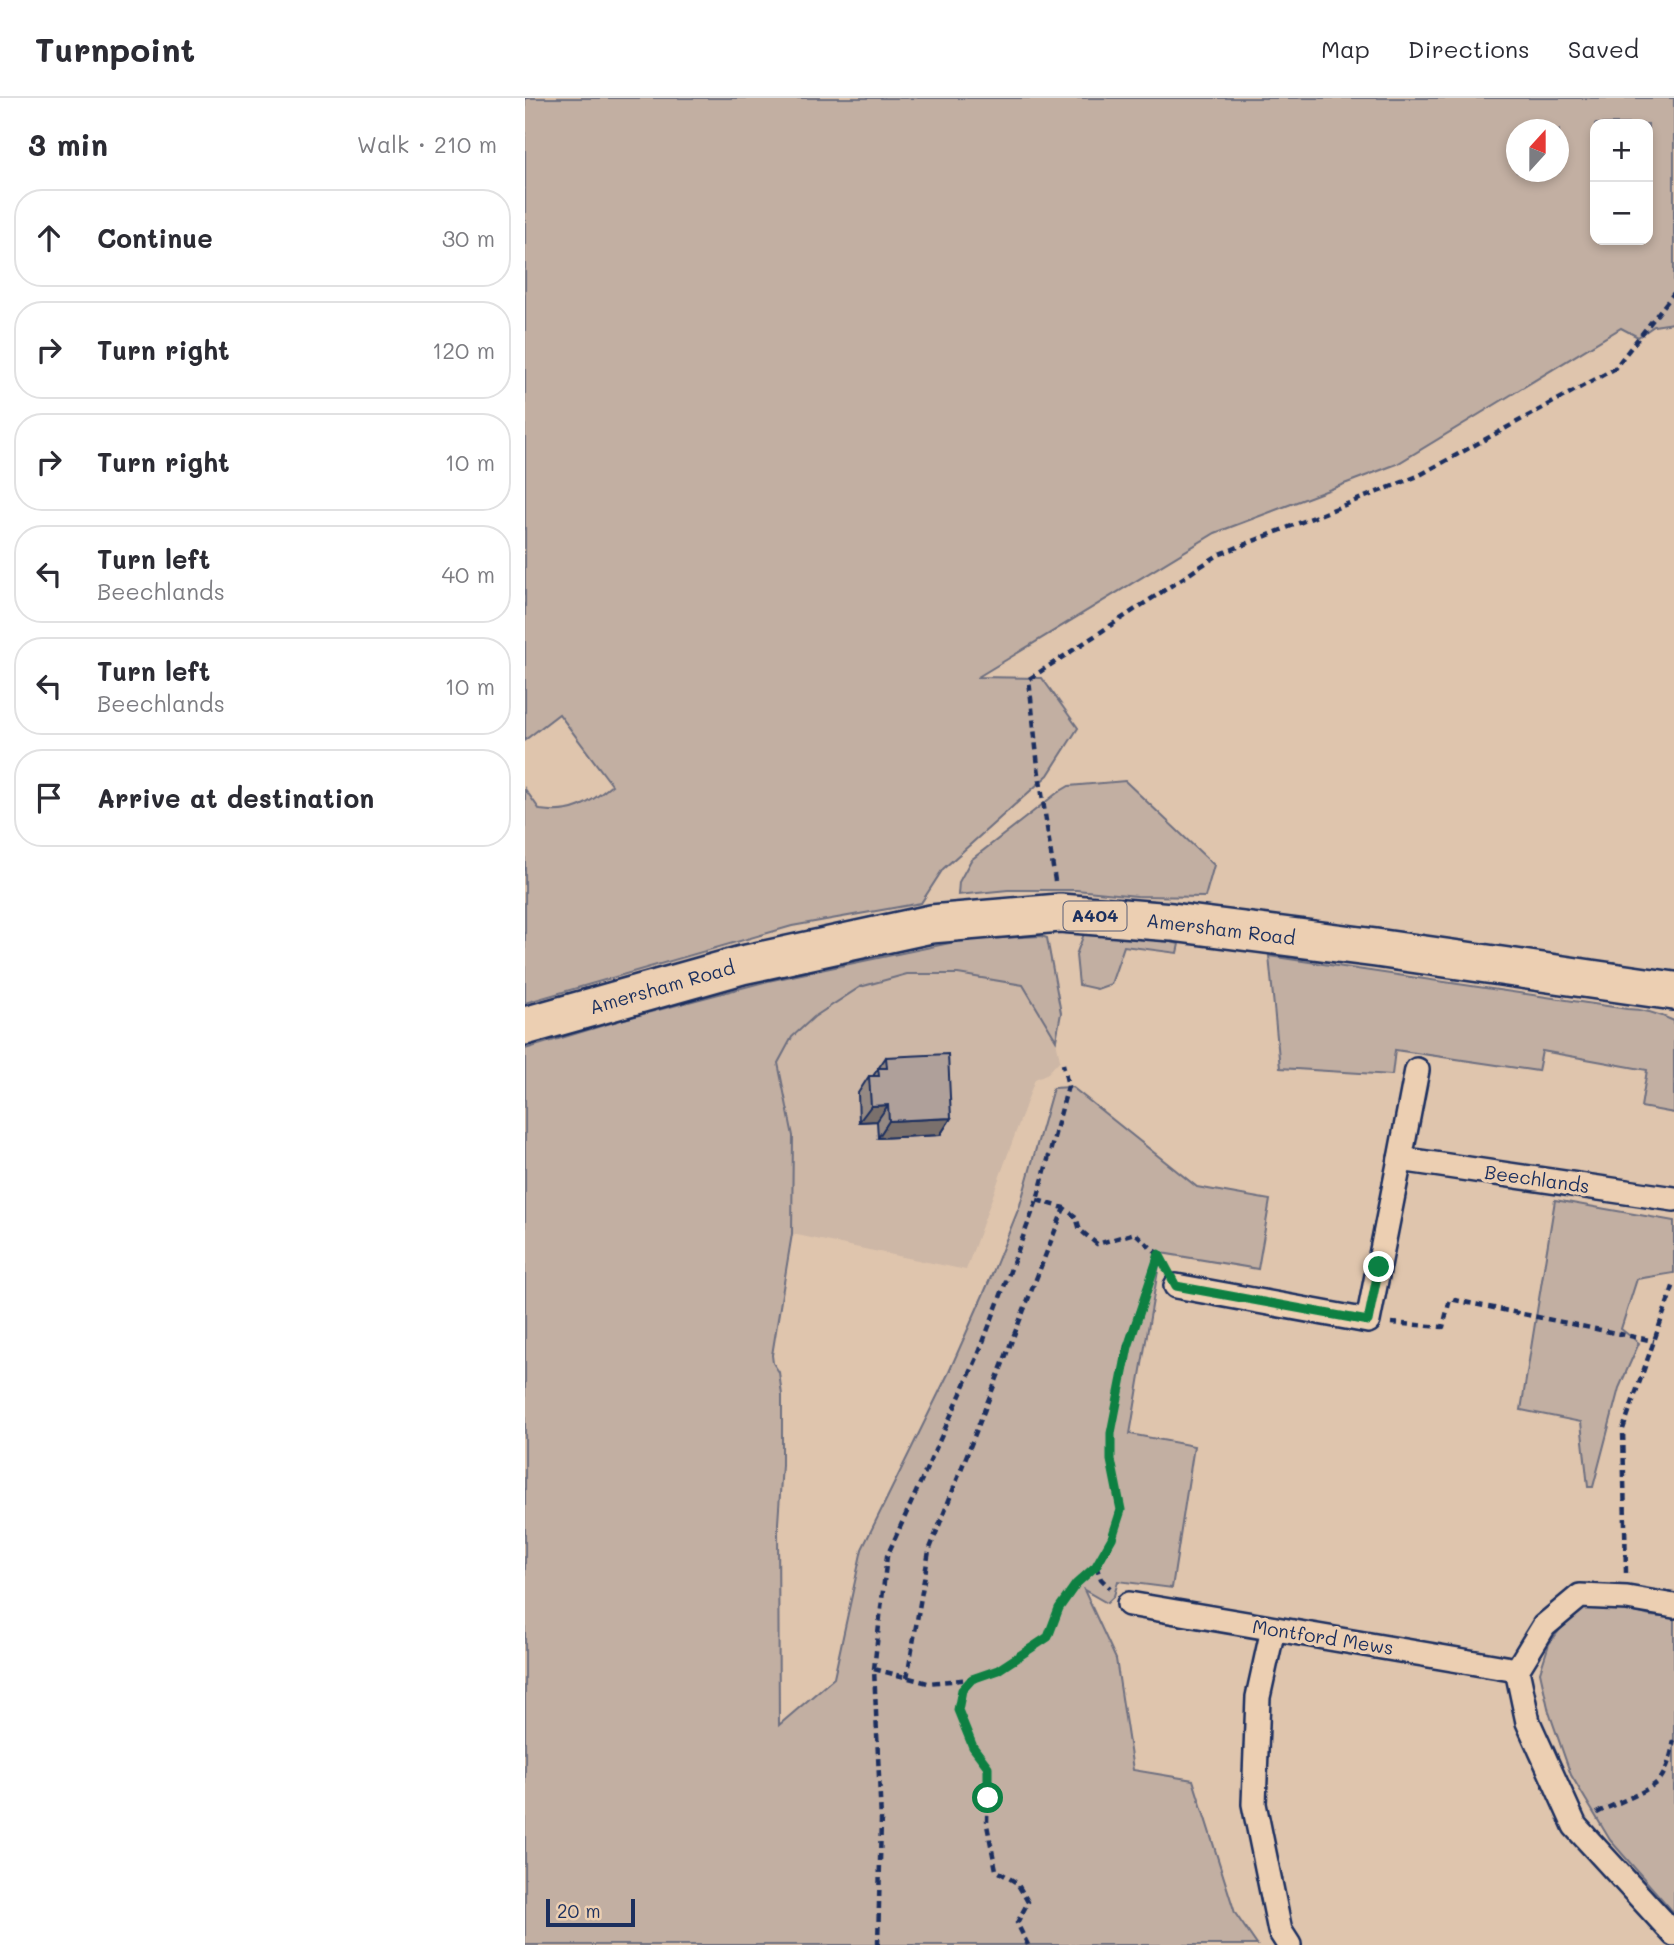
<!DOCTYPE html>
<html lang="en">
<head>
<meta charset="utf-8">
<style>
	:root { --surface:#fff; --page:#f7f7f7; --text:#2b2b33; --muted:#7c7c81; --line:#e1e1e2 }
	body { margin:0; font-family:Mali,sans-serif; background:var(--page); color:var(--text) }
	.controls { position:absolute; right:21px; top:21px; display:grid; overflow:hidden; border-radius:14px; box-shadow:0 4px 10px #0003 }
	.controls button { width:63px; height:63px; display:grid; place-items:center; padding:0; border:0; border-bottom:2px solid var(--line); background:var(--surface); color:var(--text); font:35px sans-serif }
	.compass { position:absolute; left:981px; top:21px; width:63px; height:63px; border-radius:50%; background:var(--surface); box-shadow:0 4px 10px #0003; rotate:21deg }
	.scale { position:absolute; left:21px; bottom:18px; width:89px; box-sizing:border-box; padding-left:7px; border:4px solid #1b2f5e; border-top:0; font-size:19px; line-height:24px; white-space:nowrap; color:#1b2f5e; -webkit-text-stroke:5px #eccfb2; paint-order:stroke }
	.stop { position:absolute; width:21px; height:21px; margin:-16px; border:5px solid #0b8043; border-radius:50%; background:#fff }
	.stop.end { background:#0b8043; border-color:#fff; box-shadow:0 2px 7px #0008 }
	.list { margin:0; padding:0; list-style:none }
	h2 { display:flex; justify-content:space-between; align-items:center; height:91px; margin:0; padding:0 28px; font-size:30px }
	h2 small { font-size:23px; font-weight:400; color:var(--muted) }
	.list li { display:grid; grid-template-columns:46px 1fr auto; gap:21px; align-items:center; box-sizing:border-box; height:98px; margin:0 14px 14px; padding:0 14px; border:2px solid var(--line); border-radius:28px }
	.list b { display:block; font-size:26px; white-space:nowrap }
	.list p { margin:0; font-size:23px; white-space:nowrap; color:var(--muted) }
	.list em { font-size:23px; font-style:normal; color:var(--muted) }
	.icon { flex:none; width:38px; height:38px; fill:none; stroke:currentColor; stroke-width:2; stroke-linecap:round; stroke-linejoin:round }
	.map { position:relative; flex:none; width:1149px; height:1847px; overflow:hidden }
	header { display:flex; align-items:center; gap:42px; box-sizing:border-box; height:98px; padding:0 35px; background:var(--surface); border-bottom:2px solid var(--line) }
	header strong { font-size:33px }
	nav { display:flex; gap:38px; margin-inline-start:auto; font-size:24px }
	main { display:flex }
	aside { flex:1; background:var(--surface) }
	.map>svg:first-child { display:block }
	.built { fill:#cdb7a6 }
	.green { fill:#c2afa2; stroke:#6e6f80; stroke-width:2; fill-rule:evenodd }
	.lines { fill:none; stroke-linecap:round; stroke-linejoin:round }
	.street-casing { stroke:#1b2f5e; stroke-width:28 }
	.primary-casing { stroke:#1b2f5e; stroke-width:42 }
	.path { stroke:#1b2f5e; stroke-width:4.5; stroke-dasharray:7 5; stroke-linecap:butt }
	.street { stroke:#eccfb2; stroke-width:23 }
	.primary { stroke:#eccfb2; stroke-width:37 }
	.wall { fill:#968a84; stroke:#1b2f5e; stroke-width:2 }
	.shaded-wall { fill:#7a706c; stroke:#1b2f5e; stroke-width:2 }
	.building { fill:#afa09a; stroke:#1b2f5e; stroke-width:2 }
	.route { stroke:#0b8043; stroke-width:9 }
	.labels { text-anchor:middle; stroke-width:7; stroke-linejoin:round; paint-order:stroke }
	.shield { fill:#eccfb2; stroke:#5a5f77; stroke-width:2 }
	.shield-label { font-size:18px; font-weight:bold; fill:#1b2f5e }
	.street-label { font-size:19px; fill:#1b2f5e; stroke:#eccfb2 }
</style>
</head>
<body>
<header>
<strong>Turnpoint</strong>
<nav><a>Map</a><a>Directions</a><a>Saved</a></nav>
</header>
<main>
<aside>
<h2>3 min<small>Walk · 210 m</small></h2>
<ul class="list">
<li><svg class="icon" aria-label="ahead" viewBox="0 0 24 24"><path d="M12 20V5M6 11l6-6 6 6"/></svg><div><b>Continue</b></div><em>30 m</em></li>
<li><svg class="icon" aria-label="right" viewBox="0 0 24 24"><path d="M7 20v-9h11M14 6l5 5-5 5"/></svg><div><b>Turn right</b></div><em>120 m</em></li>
<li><svg class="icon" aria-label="right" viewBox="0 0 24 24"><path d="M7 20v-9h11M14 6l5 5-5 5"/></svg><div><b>Turn right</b></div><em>10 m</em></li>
<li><svg class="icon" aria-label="left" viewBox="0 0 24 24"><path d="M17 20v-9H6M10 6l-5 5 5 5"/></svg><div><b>Turn left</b><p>Beechlands</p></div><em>40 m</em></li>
<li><svg class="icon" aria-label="left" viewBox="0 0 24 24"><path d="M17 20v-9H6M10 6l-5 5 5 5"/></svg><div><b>Turn left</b><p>Beechlands</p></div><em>10 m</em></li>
<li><svg class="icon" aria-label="arrive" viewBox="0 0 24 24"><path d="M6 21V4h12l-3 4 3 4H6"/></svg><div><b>Arrive at destination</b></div></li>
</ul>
</aside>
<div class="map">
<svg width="1149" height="1847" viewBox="0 0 1149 1847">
	<rect width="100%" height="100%" fill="#dfc5ad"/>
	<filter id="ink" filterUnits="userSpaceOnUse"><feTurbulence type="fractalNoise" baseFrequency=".0143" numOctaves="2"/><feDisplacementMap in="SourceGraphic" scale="14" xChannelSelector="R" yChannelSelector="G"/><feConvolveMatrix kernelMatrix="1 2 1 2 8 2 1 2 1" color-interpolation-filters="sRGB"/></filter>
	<g filter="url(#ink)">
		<polygon class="built" points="382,876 433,876 498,887 531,942 535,962 523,975 510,981 441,1172 267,1136 268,1038 253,965 267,938 289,919 335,889"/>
		<g class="green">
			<path d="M 0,0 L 1149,0 L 1149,225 L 1129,228 L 1113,239 L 1096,230 L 872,366 L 690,435 L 453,579 L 517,580 L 553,630 L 523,677 L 418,771 L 396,805 L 267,828 L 0,905 L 0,691 L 15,712 C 47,717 64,706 87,687 L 34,616 L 0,642 ZM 1070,26 L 1123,26 L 1123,142 L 1070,142 ZM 992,32 L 1034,32 L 1034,74 L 992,74 Z"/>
			<polygon points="600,683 689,767 680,799 612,798 551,792 483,792 433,797 434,784 446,762 532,695 544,688"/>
			<polygon points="559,836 624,838 654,846 652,855 599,848 586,886 572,891 554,887 551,857"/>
			<polygon points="516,838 522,840 536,915 531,942 498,887 433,876 382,876 335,889 289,919 267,939 253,965 268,1038 267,1136 247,1257 248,1265 254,1274 257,1297 257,1367 253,1425 254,1627 309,1580 337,1451 424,1274 466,1179 495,1107 528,990 547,989 672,1089 745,1102 733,1171 636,1155 605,1336 669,1348 647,1490 593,1483 589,1498 582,1505 559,1492 591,1561 608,1672 668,1682 710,1815 732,1847 0,1847 0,951 99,921 243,883 439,842"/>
			<path d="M 744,858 L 1102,911 C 1119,911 1134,916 1149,923 L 1149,1015 L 1116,1009 L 1122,972 L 1017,953 L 1013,973 L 870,952 L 867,977 L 755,970 Z"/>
			<polygon points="1030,1102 1149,1123 1149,1175 1112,1181 1096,1231 1114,1245 1094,1290 1068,1389 1063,1389 1056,1324 996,1312"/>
			<polygon points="1080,1505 1125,1518 1149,1520 1149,1815 1085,1742 1046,1677 1024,1614 1015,1574 1024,1546 1049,1513"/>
		</g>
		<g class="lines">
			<g class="street-casing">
				<g id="street">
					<polyline points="875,1061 892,972"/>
					<polyline points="651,1188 843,1223 875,1061 1149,1101"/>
					<polyline points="604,1506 992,1572"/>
					<polyline points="1149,1508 1102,1500 1055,1498 1019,1528 992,1572 1003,1624 1050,1728 1149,1836"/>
					<polyline points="748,1531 733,1599 729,1706 755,1833 764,1847"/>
				</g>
			</g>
			<g class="primary-casing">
				<polyline id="primary" points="0,928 217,867 406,826 535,815 647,824 851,850 1149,893"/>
			</g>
			<g class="path">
				<polyline points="530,783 513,669 504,581 693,457 893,378 1089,271 1149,195"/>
				<polyline points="512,1102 539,1110 551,1119 555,1132 572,1146 610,1135 633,1156"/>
				<polyline points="627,1175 634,1156"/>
				<polyline points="866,1225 918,1229 925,1201 1129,1243"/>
				<polyline points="571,1468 576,1481 585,1490"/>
				<polyline points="1101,1475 1098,1331 1149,1186"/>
				<polyline points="349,1571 403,1585 447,1581"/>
				<polyline points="382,1580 404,1453 539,1110"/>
				<path d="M 1072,1715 C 1088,1706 1127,1693 1136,1680 C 1143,1670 1147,1653 1149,1642"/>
				<polyline points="353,1847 356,1722 349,1571 362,1458 452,1260 512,1102 543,988 538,966"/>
				<polyline points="503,1847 492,1825 503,1804 492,1785 471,1772 462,1727 463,1669 448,1649 433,1612 437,1593 447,1581 473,1572 523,1539 534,1510 551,1486 571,1468 587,1440 595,1412 586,1362 587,1335 602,1249 624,1184"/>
			</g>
			<use href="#street" class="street"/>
			<use href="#primary" class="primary"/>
		</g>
		<polygon class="wall" points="361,959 426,1020 415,1037 353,1040 352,1023 334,1024 333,995 344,978 348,978"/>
		<g class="shaded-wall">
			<polygon points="363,1007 352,1023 334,1024 346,1008"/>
			<polygon points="426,1020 415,1037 353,1040 364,1023"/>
		</g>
		<polygon class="building" points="423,956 426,1020 364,1023 363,1007 346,1008 344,978 354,978 353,970 362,970 361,959"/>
	</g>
	<g class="lines" filter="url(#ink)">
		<polyline class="route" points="463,1700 463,1669 448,1649 433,1612 437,1592 447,1581 473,1572 523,1539 534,1510 551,1486 571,1468 587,1440 596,1412 586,1362 586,1335 603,1249 634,1156 651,1188 843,1223 854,1169"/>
	</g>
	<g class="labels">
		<rect class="shield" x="538.5" y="803.5" width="63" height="29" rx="5"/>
		<g class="shield-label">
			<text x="570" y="824">A404</text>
		</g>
		<g class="street-label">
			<text transform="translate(696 831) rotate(7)" y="7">Amersham Road</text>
			<text transform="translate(137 889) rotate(-16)" y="7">Amersham Road</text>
			<text transform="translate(1012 1081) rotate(8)" y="7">Beechlands</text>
			<text transform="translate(798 1539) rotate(9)" y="7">Montford Mews</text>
		</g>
	</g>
</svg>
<div class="controls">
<button>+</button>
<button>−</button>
</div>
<svg class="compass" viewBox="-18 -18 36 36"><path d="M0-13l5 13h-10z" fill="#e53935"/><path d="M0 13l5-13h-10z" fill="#7c7c81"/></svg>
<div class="scale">20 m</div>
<div class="stop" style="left:463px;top:1700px"></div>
<div class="stop end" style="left:854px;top:1169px"></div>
</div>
</main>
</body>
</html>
